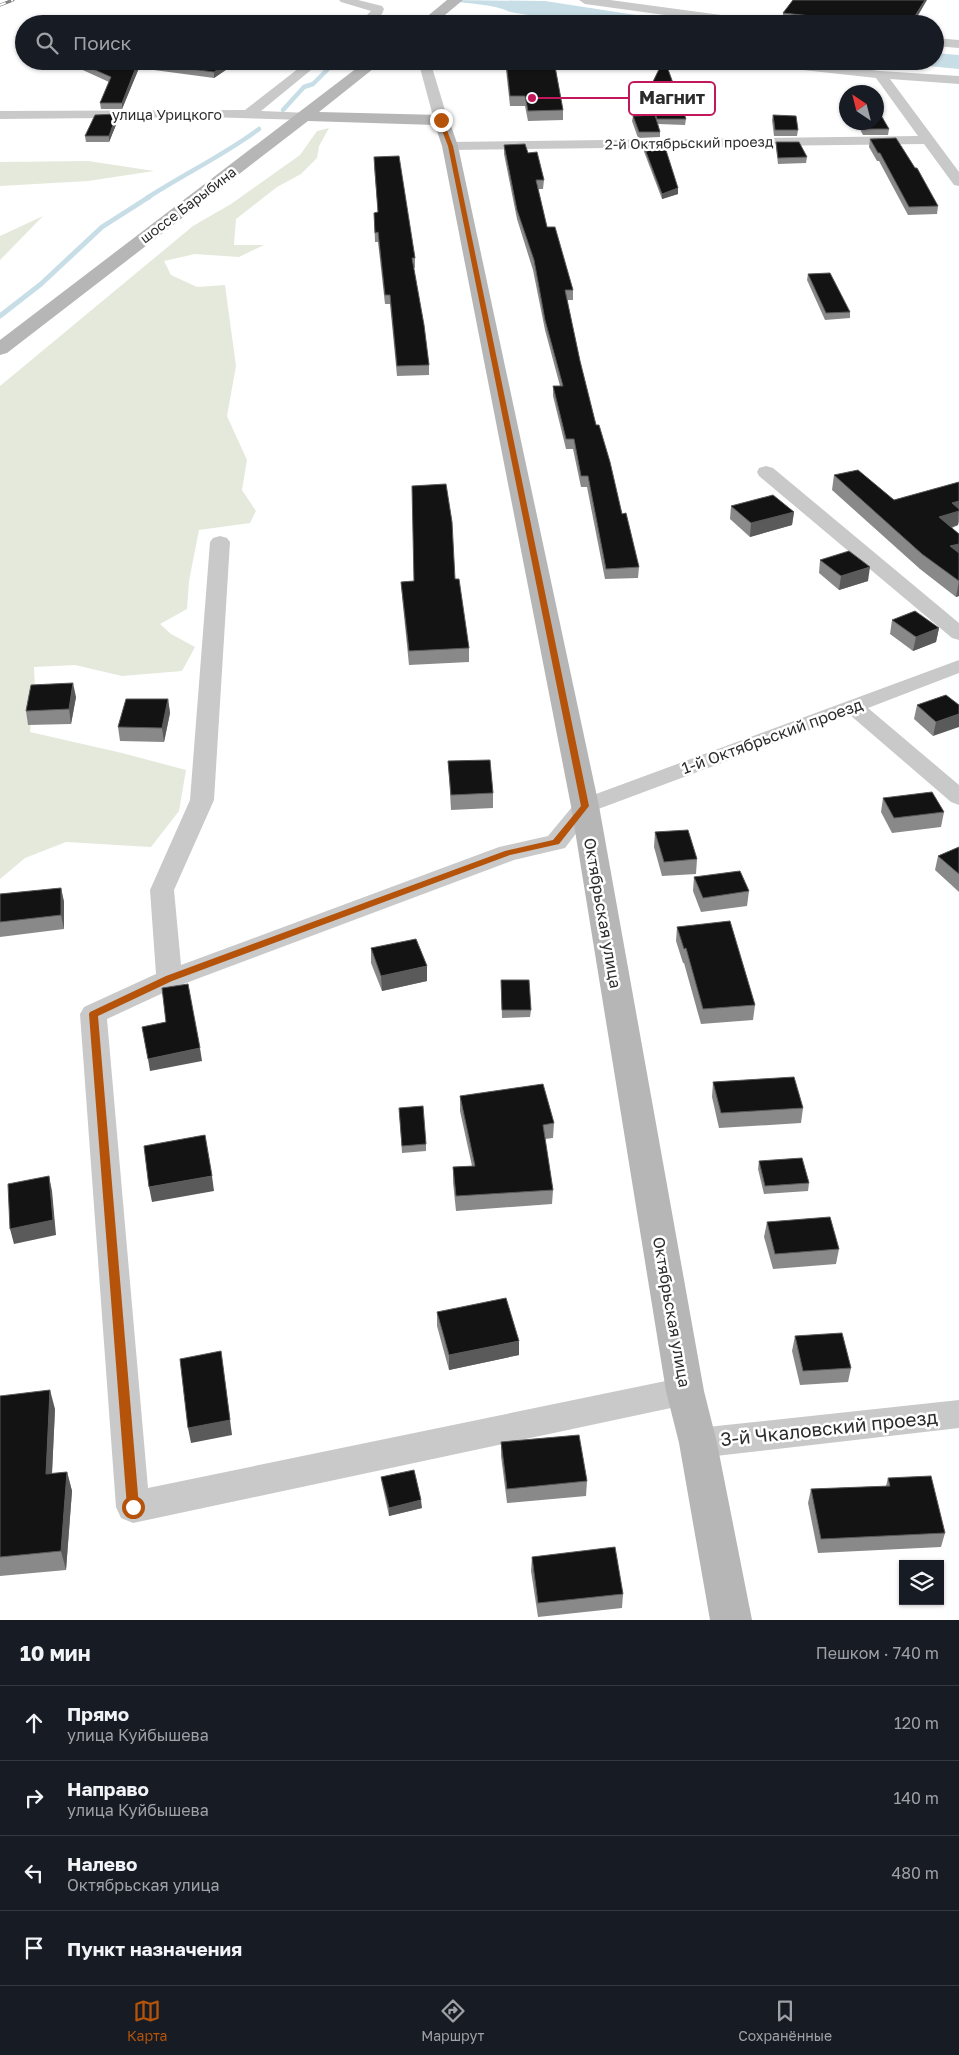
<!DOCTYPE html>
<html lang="ru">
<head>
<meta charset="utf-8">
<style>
	:root { --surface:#171b24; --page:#20242c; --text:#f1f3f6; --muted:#9ea1a6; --line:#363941; --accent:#b45309 }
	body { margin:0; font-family:"Golos Text",sans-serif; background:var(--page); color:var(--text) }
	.controls { position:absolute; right:15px; bottom:15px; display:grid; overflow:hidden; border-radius:0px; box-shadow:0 1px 4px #0004 }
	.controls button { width:45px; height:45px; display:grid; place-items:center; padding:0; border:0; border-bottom:1px solid var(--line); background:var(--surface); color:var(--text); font:25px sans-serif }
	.compass { position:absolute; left:839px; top:85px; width:45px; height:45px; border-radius:50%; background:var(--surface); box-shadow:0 1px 4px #0004; rotate:325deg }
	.stop { position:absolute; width:15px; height:15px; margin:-11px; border:4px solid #b45309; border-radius:50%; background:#fff }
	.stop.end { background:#b45309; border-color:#fff; box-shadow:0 1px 5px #0008 }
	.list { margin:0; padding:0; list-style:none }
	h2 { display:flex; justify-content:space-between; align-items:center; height:65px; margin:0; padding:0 20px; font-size:21px }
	h2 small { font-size:16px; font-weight:400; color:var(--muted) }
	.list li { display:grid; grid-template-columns:32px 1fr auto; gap:15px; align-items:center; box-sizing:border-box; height:75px; padding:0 20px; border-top:1px solid var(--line) }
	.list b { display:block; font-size:19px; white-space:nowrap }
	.list p { margin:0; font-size:16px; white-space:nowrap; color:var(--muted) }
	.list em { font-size:16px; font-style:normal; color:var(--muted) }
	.icon { flex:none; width:28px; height:28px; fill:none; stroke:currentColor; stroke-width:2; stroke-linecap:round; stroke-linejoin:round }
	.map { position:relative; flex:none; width:959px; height:1620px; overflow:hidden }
	.search { position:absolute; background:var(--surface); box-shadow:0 1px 4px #0004; left:15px; right:15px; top:15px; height:55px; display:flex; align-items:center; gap:12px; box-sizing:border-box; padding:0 18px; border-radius:28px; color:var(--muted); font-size:19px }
	.sheet { height:365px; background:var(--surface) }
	nav { display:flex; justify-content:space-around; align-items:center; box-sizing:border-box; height:70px; border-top:1px solid var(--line); background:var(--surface); font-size:14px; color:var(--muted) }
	nav a { display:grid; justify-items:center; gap:2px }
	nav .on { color:var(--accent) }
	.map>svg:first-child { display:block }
	.green { fill:#e4e9db }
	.water { fill:#c8dee7 }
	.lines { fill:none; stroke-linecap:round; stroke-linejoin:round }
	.stream-far1 { stroke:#c8dee7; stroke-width:4.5 }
	.stream { stroke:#c8dee7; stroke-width:5 }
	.street { fill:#c9c9c9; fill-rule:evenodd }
	.secondary { fill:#b6b6b6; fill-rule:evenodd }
	.rail-casing { stroke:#818181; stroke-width:3 }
	.rail { stroke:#fff; stroke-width:2; stroke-dasharray:6; stroke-linecap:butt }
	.wall { fill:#898989 }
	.shaded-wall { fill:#5a5a5a }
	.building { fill:#131313; stroke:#5a5a5a }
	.route { fill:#b45309 }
	.labels { text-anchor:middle; stroke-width:5; stroke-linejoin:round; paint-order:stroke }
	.far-street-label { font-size:14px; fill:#2c2c2c; stroke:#fff }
	.street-label { font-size:16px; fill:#2c2c2c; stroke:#fff }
	.near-street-label { font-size:19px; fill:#2c2c2c; stroke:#fff }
	.leader { fill:none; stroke:#c2185b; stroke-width:2 }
	.callout-dot { fill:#c2185b; stroke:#fff; stroke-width:2 }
	.callout { fill:#fff; stroke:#c2185b; stroke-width:2 }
	.callout-label { font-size:18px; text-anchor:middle; font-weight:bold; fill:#2c2c2c }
</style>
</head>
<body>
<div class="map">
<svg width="959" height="1620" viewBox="0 0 959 1620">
	<rect width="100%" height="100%" fill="#fff"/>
	<g class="green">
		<polygon points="329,128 319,146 317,158 301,174 277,187 236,219 234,245 264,245 239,257 195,254 164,261 171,275 197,287 225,285 236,366 227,416 247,460 242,490 256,511 250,523 199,530 189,581 187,609 160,624 171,634 195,647 182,671 122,676 75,665 34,667 35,689 30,732 122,753 186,770 179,811 151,847 66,842 25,858 0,879 0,386 193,226 231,204 300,155 317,131"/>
		<polygon points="88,161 154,171 88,181 0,186 0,162"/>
		<polygon points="43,216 0,260 0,236"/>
	</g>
	<g class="water">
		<path d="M 449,0 L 545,1 L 694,24 L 584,24 L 510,12 C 491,3 469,5 449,0 Z"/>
		<polygon points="935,53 959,55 959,69 876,61 935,61"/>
	</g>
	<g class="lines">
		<g class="stream-far1">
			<polyline points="283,110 304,87 313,84 336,61"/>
			<path d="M 147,198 C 184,174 224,155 259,129"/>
		</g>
		<polyline class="stream" points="0,316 41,284 102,227 149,197"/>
		<g class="street">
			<path d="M 339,0 L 358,0 L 382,6 L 384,9 C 379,23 371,24 358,24 L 371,11 L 341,2 Z"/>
			<polygon points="579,0 610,0 758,20 764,24 730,24 585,4"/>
			<polygon points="935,38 959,40 959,48 935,46"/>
			<polygon points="308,61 322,61 261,111 310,113 312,116 310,119 305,120 206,117 0,119 0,111 245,110"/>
			<polygon points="421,61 429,61 431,64 448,120 446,123 436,123 434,120 419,64"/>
			<polygon points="751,61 793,61 880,71 959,76 959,84 890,79 959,172 959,186 954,185 924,144 450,150 443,146 450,142 918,136 876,78 757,65"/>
			<polygon points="766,466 773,468 959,623 959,640 952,638 759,476 757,472 759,468"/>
			<polygon points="220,536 227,538 230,542 214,800 174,890 181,965 499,847 548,836 577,801 959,660 959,673 868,708 959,785 959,805 951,802 850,715 593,811 565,848 514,860 178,986 107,1019 148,1488 685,1377 696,1381 701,1391 696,1401 685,1405 133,1523 121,1518 116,1507 80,1014 84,1007 156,974 150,890 190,800 210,542 213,538"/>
			<polygon points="959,1400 959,1428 698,1458 686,1454 681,1443 686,1432 698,1428"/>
		</g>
		<g class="secondary">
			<polygon points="447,0 463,0 434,24 418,24"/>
			<polygon points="366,61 383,61 319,112 441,115 447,117 449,120 458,146 599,806 704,1391 717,1443 752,1620 710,1620 679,1443 666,1391 571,806 442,146 435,125 308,121 7,353 0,355 0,340"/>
		</g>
		<g class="rail-casing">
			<polyline id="rail" points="0,5 13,0"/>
		</g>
		<use href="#rail" class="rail"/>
	</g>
	<g class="wall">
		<polygon points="783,13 913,24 831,24 783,19"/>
		<polygon points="63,61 239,61 214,78 139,68 122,109 101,109 100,103 109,82"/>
		<polygon points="505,61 554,61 563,110 563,120 528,121 525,106 510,106"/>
		<polygon points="648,92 686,119 685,125 658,124 660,132 660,137 638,138 632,121 633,116 654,115 648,98"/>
		<polygon points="773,115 798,130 797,136 774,136 772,120"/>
		<polygon points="118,120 109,142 86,142 85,136"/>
		<polygon points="856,122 876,122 889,129 888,135 863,135"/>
		<polygon points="870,139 915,168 938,206 937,214 908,215 879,161 877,161 869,147"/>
		<polygon points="776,142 807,157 806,163 778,164 776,148"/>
		<polygon points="643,144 678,188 678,194 662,199 643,149"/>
		<polygon points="504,145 528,153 544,180 543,189 538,189 547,227 573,290 573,300 567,300 580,361 596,425 622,514 639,567 638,578 605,579 587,487 581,487 573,449 566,449 553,396 553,386 560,386 545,330 533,270 517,219 504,154"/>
		<polygon points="374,166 415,258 415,268 413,268 429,365 429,375 397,376 390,304 385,304 378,242 375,242 374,213 378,212"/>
		<polygon points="808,274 850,312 850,318 825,320 807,280"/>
		<polygon points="834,475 894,500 959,482 959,522 958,525 952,528 959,534 959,596 956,597 920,569 832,490"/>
		<polygon points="731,506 794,512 792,525 750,537 730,519"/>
		<polygon points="820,560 868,581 839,590 819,573"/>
		<polygon points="455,579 469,648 469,662 409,665 402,596 401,582"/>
		<polygon points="892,620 939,628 936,642 913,651 890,634"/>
		<polygon points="946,695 933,736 914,719 917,705"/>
		<polygon points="76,697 71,724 28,725 26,711"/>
		<polygon points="168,699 170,713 164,742 120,741 118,727"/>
		<polygon points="448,761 493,793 493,808 451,810 449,775"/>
		<polygon points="883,798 944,812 941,827 892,833 881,812"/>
		<polygon points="655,832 697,859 696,874 662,876 654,847"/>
		<polygon points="959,847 959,892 935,870 938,856"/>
		<polygon points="694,877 749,891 747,906 701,912 693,891"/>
		<polygon points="61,888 64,902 64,929 0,937 0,894"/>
		<polygon points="677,927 755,1005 753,1020 701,1024 684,963 683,963 676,941"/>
		<polygon points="371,948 427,981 382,991 371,963"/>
		<polygon points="501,980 531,1010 530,1017 502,1018"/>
		<polygon points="713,1082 803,1108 801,1123 719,1128 712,1097"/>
		<polygon points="460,1096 554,1123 553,1138 545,1139 553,1190 552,1204 456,1211 453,1182 453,1167 472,1166 460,1111"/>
		<polygon points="399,1108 426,1144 426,1151 402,1153"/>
		<polygon points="759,1161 809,1183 808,1191 764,1194 758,1169"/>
		<polygon points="767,1222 839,1249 836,1264 773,1269 764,1237"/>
		<polygon points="437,1312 519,1355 449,1370 437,1326"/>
		<polygon points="795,1336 851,1368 848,1382 800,1385 792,1351"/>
		<polygon points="0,1396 55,1409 52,1474 67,1472 72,1491 66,1570 0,1576"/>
		<polygon points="501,1442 587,1481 586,1496 507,1503 501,1456"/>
		<polygon points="381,1477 422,1508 389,1516 382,1484"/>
		<polygon points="888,1478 945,1533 941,1547 818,1553 808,1503 811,1489 886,1486"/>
		<polygon points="532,1557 623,1594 622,1608 538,1617 531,1571"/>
	</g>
	<g class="shaded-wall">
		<polygon points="925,0 927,0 913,24 910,24"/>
		<polygon points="230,61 239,61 214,78 214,72"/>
		<polygon points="138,62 139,68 122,109 122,103"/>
		<polygon points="117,114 118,120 109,142 109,136"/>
		<polygon points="678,188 678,194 662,199 662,194"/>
		<polygon points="959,501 958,525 936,532 939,517 952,503"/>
		<polygon points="794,512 792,525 750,537 751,523"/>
		<polygon points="959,544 959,559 950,546"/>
		<polygon points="870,567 868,581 839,590 841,576"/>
		<polygon points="959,581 959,596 956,597"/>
		<polygon points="939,628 936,642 913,651 916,637"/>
		<polygon points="73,683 76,697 71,724 69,709"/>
		<polygon points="168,699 170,713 164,742 162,728"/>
		<polygon points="959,714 959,727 933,736 936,722"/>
		<polygon points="61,888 64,902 64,929 61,915"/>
		<polygon points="427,966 427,981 382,991 381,976"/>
		<polygon points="200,1048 202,1061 150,1071 148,1059"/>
		<polygon points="49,1176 52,1191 56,1235 14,1244 10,1229"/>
		<polygon points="212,1176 214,1191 152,1202 149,1187"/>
		<polygon points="519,1341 519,1355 449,1370 449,1355"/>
		<polygon points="221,1351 232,1435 191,1443 188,1428"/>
		<polygon points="50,1390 55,1409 51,1493 46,1474"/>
		<polygon points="67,1472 72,1491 66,1570 61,1551"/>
		<polygon points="421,1500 422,1508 389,1516 389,1508"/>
	</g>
	<g class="building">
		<polygon points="793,0 925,0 910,24 886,24 783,13"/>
		<polygon points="141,22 159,24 137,24"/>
		<polygon points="75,61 230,61 214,72 138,62 122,103 100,103 111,77"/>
		<polygon points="506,61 554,61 563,110 528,111 525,96 510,96"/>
		<polygon points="663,61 665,61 686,119 657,119 648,92"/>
		<polygon points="117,114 109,136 85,136 95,115"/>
		<polygon points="655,115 660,132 639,132 633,116"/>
		<polygon points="773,115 796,116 798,130 775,130"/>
		<polygon points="876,117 882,117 889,129 863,129 860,122 876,122"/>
		<polygon points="896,138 915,168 917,168 938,206 909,207 880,153 878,153 870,139"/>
		<polygon points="776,142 799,142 807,157 778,158"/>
		<polygon points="525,144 528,153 537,152 544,180 536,180 547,227 555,227 573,290 565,290 580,361 596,425 599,425 610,462 622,514 626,513 639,567 606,569 588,476 581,476 574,439 566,439 553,386 563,386 545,320 534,260 517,210 504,145"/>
		<polygon points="643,144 664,144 678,188 662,194"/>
		<polygon points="399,156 415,258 412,258 424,325 429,365 397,366 390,295 385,295 378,232 375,233 374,213 378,212 374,157"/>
		<polygon points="830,273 850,312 826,313 808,274"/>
		<polygon points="858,470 894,500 959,482 959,501 952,503 959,509 959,511 939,517 959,534 959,544 950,546 959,553 959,581 922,554 834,475"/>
		<polygon points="446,484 452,522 455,579 459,579 469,648 409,651 401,582 414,581 412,486"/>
		<polygon points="773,495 794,512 751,523 731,506"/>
		<polygon points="849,551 870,567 841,576 820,560"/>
		<polygon points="915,611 939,628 916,637 892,620"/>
		<polygon points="73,683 69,709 26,711 31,685"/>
		<polygon points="946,695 959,705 959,714 936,722 917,705"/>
		<polygon points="126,699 168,699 162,728 118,727"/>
		<polygon points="490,760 493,793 451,795 448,761"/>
		<polygon points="932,792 944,812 894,818 883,798"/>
		<polygon points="688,830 697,859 664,862 655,832"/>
		<polygon points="959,847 959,874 938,856"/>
		<polygon points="740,871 749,891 703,898 694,877"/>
		<polygon points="61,888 61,915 0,922 0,894"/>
		<polygon points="730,921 755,1005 703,1009 686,948 684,949 677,927"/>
		<polygon points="416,939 427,966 381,976 371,948"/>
		<polygon points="501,980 529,980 531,1010 502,1010"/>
		<polygon points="188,984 200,1048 148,1059 142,1027 166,1022 162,988"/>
		<polygon points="794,1077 803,1108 721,1113 713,1082"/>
		<polygon points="543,1084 554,1123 543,1125 553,1190 456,1196 453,1167 475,1166 460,1096"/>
		<polygon points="423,1106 426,1144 402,1146 399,1108"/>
		<polygon points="205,1135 212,1176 149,1187 144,1146"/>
		<polygon points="802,1158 809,1183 765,1186 759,1161"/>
		<polygon points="49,1176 53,1220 10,1229 8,1184"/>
		<polygon points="830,1217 839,1249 775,1254 767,1222"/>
		<polygon points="506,1298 519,1341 449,1355 437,1312"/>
		<polygon points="842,1333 851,1368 803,1371 795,1336"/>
		<polygon points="221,1351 230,1420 188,1428 180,1359"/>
		<polygon points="50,1390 46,1474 67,1472 61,1551 0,1557 0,1396"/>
		<polygon points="579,1435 587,1481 507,1489 501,1442"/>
		<polygon points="414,1470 421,1500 389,1508 381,1477"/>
		<polygon points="931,1476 945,1533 821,1539 811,1489 890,1486 888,1478"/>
		<polygon points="615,1547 623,1594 538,1603 532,1557"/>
	</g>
	<polygon class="route" points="441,119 443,120 453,146 589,806 559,844 510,855 172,981 98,1016 139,1507 137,1511 133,1512 129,1511 127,1507 89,1014 90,1012 166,976 505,851 553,840 581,806 448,146 438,120"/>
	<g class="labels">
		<g class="far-street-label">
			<text x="167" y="120">улица Урицкого</text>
			<text transform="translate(689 143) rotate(-1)" y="5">2-й Октябрьский проезд</text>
			<text transform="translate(188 205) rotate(-37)" y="5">шоссе Барыбина</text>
		</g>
		<g class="street-label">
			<text transform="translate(772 736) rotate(-20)" y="6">1-й Октябрьский проезд</text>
			<text transform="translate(603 913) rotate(80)" y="6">Октябрьская улица</text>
			<text transform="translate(672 1312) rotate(80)" y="6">Октябрьская улица</text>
		</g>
		<g class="near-street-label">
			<text transform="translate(829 1428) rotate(-6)" y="7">3-й Чкаловский проезд</text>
		</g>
	</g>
	<path class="leader" d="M532 98L629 98"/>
	<circle class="callout-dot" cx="532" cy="98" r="5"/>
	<rect class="callout" x="629" y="82" width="86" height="33" rx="5"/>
	<g class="callout-label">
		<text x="672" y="104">Магнит</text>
	</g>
</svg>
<div class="controls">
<button><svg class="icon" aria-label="layers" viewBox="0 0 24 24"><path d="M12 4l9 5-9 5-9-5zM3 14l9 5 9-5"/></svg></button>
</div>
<svg class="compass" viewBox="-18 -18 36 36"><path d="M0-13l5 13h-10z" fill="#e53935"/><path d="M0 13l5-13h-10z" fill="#9ea1a6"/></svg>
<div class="stop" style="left:133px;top:1507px"></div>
<div class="stop end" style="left:441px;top:120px"></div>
<div class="search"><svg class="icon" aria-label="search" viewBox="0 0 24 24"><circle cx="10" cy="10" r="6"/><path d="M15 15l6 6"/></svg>Поиск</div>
</div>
<section class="sheet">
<h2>10 мин<small>Пешком · 740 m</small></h2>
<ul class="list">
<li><svg class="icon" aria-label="ahead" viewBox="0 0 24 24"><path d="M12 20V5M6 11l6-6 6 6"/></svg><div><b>Прямо</b><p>улица Куйбышева</p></div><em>120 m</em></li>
<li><svg class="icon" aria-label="right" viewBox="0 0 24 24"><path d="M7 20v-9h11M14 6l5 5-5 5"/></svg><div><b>Направо</b><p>улица Куйбышева</p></div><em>140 m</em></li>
<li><svg class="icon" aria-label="left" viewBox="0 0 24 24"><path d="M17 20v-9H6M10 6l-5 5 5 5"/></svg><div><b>Налево</b><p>Октябрьская улица</p></div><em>480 m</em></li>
<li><svg class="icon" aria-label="arrive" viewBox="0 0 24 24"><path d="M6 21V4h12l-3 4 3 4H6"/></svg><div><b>Пункт назначения</b></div></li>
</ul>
</section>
<nav>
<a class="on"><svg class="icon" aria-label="map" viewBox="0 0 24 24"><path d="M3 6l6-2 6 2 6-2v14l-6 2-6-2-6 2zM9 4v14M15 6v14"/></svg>Карта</a>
<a><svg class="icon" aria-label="directions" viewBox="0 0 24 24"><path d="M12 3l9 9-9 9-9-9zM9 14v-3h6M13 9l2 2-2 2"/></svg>Маршрут</a>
<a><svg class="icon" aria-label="saved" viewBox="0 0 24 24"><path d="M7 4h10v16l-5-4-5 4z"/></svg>Сохранённые</a>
</nav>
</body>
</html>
